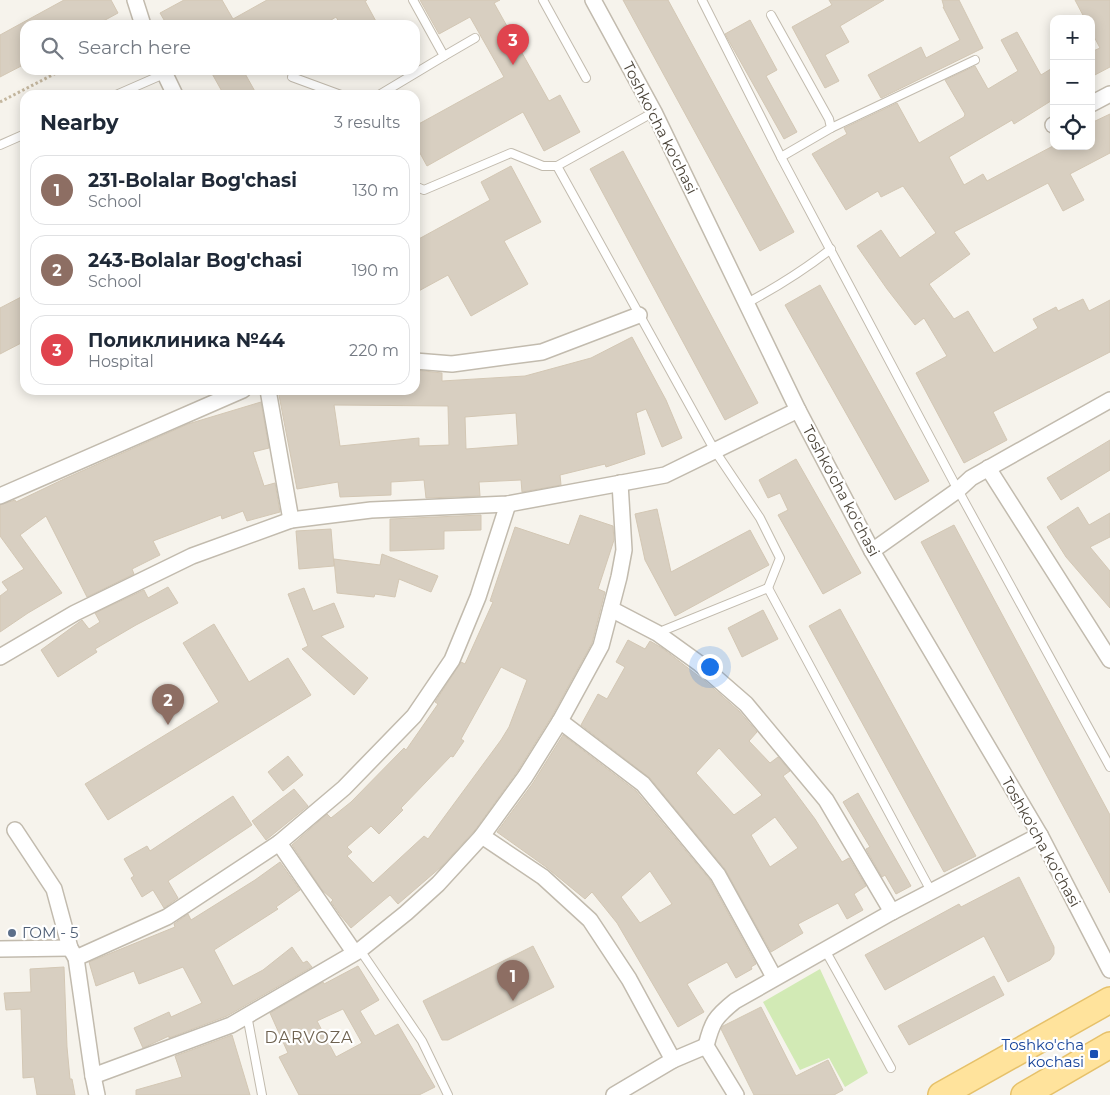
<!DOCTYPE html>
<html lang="en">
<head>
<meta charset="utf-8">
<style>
	:root { --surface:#fff; --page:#f2f2f3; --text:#1f2937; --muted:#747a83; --line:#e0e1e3; --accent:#fc3f1d }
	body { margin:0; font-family:Montserrat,sans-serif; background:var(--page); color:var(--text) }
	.controls { position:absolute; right:15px; top:15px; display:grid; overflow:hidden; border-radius:10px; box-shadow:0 2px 12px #0003 }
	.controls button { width:45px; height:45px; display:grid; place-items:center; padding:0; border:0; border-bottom:1px solid var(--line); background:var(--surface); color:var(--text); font:25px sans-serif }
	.you { position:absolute; left:709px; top:666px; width:18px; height:18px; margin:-12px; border:4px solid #fff; border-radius:50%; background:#1a73e8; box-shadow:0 0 0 8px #1a73e833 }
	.badge { display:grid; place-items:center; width:32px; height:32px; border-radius:50%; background:var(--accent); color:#fff; font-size:16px; font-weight:700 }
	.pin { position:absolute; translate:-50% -41px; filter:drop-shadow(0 1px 2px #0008) }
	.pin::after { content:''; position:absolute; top:26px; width:18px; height:15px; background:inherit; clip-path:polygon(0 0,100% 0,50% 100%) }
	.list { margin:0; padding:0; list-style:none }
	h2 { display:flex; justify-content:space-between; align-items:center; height:65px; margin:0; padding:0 20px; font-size:21px }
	h2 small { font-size:16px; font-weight:400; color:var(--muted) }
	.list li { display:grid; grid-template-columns:32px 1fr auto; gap:15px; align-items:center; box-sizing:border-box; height:70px; margin:0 10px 10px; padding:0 10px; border:1px solid var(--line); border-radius:15px }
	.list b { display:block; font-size:19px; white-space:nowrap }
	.list p { margin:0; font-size:16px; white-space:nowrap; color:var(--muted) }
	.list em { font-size:16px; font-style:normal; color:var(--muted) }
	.icon { flex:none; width:28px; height:28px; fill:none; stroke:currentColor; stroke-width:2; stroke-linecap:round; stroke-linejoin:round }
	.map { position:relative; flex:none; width:1110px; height:1095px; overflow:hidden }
	.search { position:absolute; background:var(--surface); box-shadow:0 2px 12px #0003; left:20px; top:20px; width:400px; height:55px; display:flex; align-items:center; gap:12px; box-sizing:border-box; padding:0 18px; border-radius:15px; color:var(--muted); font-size:19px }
	.panel { position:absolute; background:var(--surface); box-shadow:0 2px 12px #0003; left:20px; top:90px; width:400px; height:305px; border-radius:15px }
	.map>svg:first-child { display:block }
	.green { fill:#d2eab5 }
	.building { fill:#d8cfc1; stroke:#d3c7b4; fill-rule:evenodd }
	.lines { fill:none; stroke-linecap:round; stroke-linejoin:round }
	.lane-casing { stroke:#c2bbae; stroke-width:10 }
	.street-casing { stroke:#c2bbae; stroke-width:18 }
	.primary-casing { stroke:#e6c16a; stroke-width:28 }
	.path { stroke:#c4b79f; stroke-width:3; stroke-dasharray:2.5 2.5; stroke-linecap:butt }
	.lane { stroke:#fff; stroke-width:8 }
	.street { stroke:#fff; stroke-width:15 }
	.primary { stroke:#ffe39c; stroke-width:25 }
	.service-dot { fill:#5c6f8a; stroke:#fff; stroke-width:2 }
	.transit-dot { fill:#1a4fb4; stroke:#fff; stroke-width:2 }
	.labels { text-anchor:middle; stroke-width:4.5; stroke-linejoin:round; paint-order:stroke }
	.street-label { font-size:15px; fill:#4b4439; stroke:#fff }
	.service-label { font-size:15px; fill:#4e5e75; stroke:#fff; text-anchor:start }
	.transit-label { font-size:15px; fill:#164399; stroke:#fff; text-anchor:end }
	.neighbourhood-label { font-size:16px; letter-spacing:1px; fill:#6e6250; stroke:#fff }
</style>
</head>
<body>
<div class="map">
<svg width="1110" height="1095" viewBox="0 0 1110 1095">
	<rect width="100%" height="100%" fill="#f6f3ec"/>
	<polygon class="green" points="820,969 868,1073 845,1087 829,1058 800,1070 763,1002"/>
	<g class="building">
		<polygon points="64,0 111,0 118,13 96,25 25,25 25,64 0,77 0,35"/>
		<polygon points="184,0 222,0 233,19 267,0 367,0 365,1 378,25 341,25 336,17 323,25 167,25 160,13"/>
		<polygon points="420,0 500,0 494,3 549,101 560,95 580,132 544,151 523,112 427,166 415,144 415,126 504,77 470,17 439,34"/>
		<polygon points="623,0 668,0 794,232 760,251"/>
		<polygon points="829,0 884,0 840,26 849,42 825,55 839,81 825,88 792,27 832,5"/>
		<polygon points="942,0 959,0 983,48 881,98 868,75 921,47 926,58 960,40 943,7 944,7"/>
		<polygon points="1075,0 1110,0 1110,67 1091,77 1091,52 1100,48 1091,31 1091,19 1085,19"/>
		<polygon points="750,20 777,70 766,76 797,132 784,139 725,34"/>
		<polygon points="1017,32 1041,75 1054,67 1054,99 1014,124 1012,120 949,157 964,185 983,174 987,181 1053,146 1091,146 1091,123 1110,114 1110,153 1070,174 1084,200 1063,211 1048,183 954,232 970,254 929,284 954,319 968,311 994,353 1038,328 1033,319 1056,307 1058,311 1083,299 1089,311 1110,300 1110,352 993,412 1007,440 964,463 916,373 947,356 924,318 915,325 887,289 857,246 881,230 900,258 936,233 903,186 881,197 878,191 846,210 812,154 847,134 844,128 897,103 919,143 964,117 965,114 945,80 975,66 988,89 1018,71 1001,40"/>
		<polygon points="210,70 243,70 257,95 224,95"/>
		<polygon points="623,151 758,403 725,420 590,169"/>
		<polygon points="511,166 541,222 504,241 528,284 471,316 448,275 415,293 415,241 490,200 481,182"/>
		<polygon points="820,285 929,481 895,500 785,305"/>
		<polygon points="25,295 25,341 0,354 0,308"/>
		<path d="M 632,337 L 666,400 L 682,438 L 662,447 L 646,409 L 636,413 L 645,454 L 606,467 L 605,464 L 560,475 L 561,485 L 522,492 L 521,480 L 479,482 L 480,496 L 426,498 L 424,480 L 391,482 L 391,495 L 340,497 L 338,482 L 297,489 L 278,390 L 415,390 L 415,370 L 442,373 L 442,381 L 525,376 L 591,358 ZM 334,405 L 448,406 L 449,445 L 419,446 L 419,438 L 340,446 ZM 516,413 L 518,445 L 466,449 L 465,417 Z"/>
		<polygon points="261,402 269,448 253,452 264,486 275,483 280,512 247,521 243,511 222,519 221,515 153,541 160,555 132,569 134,574 87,597 46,516 20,535 62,593 28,613 0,632 0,596 8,590 2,582 24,569 0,536 0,505 15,500 16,502 64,479 188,424"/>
		<polygon points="1110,440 1110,470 1061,500 1047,478"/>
		<polygon points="796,459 861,573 823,594 778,515 788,510 780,493 768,498 759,480"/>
		<polygon points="1078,507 1089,525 1110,513 1110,537 1090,547 1110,571 1110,608 1066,557 1047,527"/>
		<polygon points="657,509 671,572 750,530 769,565 675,616 645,560 635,514"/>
		<polygon points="481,515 481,530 444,531 444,549 390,551 390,519"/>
		<path d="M 580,515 L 613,526 L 614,540 L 598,589 L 605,592 L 592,643 L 552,716 L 517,772 L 475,830 L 441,867 L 398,904 L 390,895 L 351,928 L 341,916 L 331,902 L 333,900 L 322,890 L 292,845 L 327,814 L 331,818 L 351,802 L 404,748 L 406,750 L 438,704 L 435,702 L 461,662 L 465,664 L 493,602 L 490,601 L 515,527 L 569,545 ZM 501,667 L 527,680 L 509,727 L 501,740 L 428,839 L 424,836 L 373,883 L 347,856 L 352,852 L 347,847 L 371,826 L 379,834 L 403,810 L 401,808 L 451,756 L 453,757 L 464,741 L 461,739 Z"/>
		<polygon points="954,525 1110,815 1110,893 921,542"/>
		<polygon points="331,529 334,566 299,569 296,531"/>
		<polygon points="382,554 438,576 431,592 399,579 395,597 375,594 374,597 337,593 334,559 380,565"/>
		<polygon points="168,587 178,603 136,625 95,649 97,652 58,677 41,650 82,620 89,629 100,622 95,613 144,590 148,598"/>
		<polygon points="304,588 313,611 334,603 344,627 321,636 368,678 354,695 302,649 308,646 288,594"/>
		<polygon points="840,609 976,856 944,872 809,626"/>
		<polygon points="763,610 778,639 742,657 728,628"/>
		<polygon points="214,624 249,682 288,658 311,695 108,820 85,784 219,702 183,643"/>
		<path d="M 628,640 L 645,649 L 650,641 L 662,648 L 705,681 L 739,711 L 757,732 L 749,741 L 770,763 L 778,757 L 790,771 L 783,776 L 815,819 L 842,862 L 849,858 L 866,886 L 854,894 L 863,910 L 847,919 L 838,903 L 798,924 L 803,933 L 771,952 L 725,869 L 650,778 L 581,725 L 598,694 L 607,699 L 625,667 L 616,662 ZM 719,748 L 762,795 L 734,815 L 696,773 ZM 775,817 L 798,848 L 770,867 L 751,835 Z"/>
		<path d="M 563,735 L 636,791 L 710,880 L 756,964 L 751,967 L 752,969 L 736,978 L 727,962 L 687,984 L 704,1012 L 678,1027 L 617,923 L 592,892 L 585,899 L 546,867 L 497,832 L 533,783 ZM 650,871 L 672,904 L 640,923 L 621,897 Z"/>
		<polygon points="288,756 303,775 283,791 268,772"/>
		<polygon points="294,789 308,806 266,840 252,821"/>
		<polygon points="858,793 911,886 896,894 885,875 882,877 866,849 870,847 843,802"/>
		<polygon points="233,796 252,825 168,881 178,898 164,908 153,890 142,897 131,878 134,876 124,859 147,846 150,851"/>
		<polygon points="280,862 300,890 276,907 278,909 214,950 233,986 263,970 292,947 303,963 307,961 312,967 227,1016 169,1038 169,1036 143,1048 134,1028 169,1012 171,1017 202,1003 183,967 139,984 134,971 96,986 89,962 175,927 174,924 188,914 191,920 255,880"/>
		<polygon points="1019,877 1054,947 1054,954 1050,960 1008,982 984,936 885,990 865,955 959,904 961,907"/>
		<polygon points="533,946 554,987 448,1040 442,1040 423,1001"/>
		<path d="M 358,966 L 379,1000 L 360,1011 L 375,1036 L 398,1024 L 435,1087 L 419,1095 L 299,1095 L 279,1057 L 288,1053 L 270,1013 L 323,982 L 324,984 ZM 343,1009 L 362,1043 L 336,1057 L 317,1021 Z"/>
		<polygon points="64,967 67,1047 70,1079 72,1079 75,1095 37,1095 34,1077 23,1078 21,1009 6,1010 4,993 31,992 30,969"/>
		<polygon points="994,976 1004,995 909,1045 898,1026"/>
		<polygon points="761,1007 796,1076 828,1060 843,1090 834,1095 754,1095 721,1029 723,1026"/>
		<polygon points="232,1035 250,1095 136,1095 136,1090 182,1077 175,1056"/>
	</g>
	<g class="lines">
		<g class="lane-casing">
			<g id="lane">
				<polyline points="543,0 586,78"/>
				<polyline points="702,0 781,157 958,490 1110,767"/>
				<polyline points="771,15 829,119 831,128 781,157"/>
				<polyline points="444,56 475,38"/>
				<polyline points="292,77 341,95"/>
				<polyline points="116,95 164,74"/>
				<polyline points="379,95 444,56 413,0"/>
				<polyline points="654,112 557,166 715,451 760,518 780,558 768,588"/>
				<polyline points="831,128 975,60"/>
				<polyline points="0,145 25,134"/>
				<polyline points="415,186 424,190 511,153 543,166 557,166"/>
				<path d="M 747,303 C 777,287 804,270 831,249"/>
				<polyline points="657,633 768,588 931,891"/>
				<polyline points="360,950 422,1041 448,1095"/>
				<polyline points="825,950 891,1068"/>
				<polyline points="247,1015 262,1095"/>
			</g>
		</g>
		<g class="street-casing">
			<g id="street">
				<polyline points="135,0 143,25"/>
				<polyline points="593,0 654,112 798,410 872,551 1040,835 1110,970"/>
				<polyline points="163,70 175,95"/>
				<polyline points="1091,104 1110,94"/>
				<polyline points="1053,125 1054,125"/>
				<polyline points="415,361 452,364 542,352 639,315"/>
				<polyline points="268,390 291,520"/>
				<polyline points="988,468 1110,660"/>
				<polyline points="0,496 243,390"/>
				<polyline points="872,551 958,490 971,478 1110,400"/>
				<polyline points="611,609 657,633 700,664 746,704 826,800 892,912"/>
				<polyline points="0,657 75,613 192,556 291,520 371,510 508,504 665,475 798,410"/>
				<polyline points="560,721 643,784 718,875 774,977"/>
				<polyline points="15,830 54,889 70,948 76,958 93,1076 97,1095"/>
				<polyline points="482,836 543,877 590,920 629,979 673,1060 706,1046 736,1095"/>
				<polyline points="279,843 354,952"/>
				<polyline points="0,949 70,948"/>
				<polyline points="76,958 167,917 279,843 344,788 414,716 452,660 478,597 508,504"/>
				<path d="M 706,1046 C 712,1022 715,1017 735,1001 L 892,912 L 1040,835"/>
				<polyline points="93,1076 231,1025 360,950 406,913 438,884 482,836 525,777 560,721 601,646 619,577 624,550 620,483"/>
				<polyline points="614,1095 673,1060"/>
			</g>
		</g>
		<g class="primary-casing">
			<g id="primary">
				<polyline points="941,1095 1110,1000"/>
				<polyline points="1024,1095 1110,1045"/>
			</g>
		</g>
		<polyline class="path" points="0,102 62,70"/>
		<use href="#lane" class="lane"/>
		<use href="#street" class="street"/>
		<use href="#primary" class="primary"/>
	</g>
	<circle class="service-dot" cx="12" cy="933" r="5"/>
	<rect class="transit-dot" x="1089" y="1049" width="10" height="10" rx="2.5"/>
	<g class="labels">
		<g class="street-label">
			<text transform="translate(660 128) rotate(63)" y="5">Toshko'cha ko'chasi</text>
			<text transform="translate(841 491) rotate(62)" y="5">Toshko'cha ko'chasi</text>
			<text transform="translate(1041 842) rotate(61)" y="5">Toshko'cha ko'chasi</text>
		</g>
		<g class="service-label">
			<text x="22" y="938">ГОМ - 5</text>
		</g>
		<g class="transit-label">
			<text x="1084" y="1050">Toshko'cha<tspan x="1084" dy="17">kochasi</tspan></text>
		</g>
		<g class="neighbourhood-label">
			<text x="309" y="1043">DARVOZA</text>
		</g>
	</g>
</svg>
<div class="controls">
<button>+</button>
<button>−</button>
<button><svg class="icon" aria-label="locate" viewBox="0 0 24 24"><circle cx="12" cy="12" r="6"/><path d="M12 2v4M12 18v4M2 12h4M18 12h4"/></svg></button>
</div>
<div class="you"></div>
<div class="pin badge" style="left:513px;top:1001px;background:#8d6e63">1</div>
<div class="pin badge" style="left:168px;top:725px;background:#8d6e63">2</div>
<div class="pin badge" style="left:513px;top:65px;background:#e0444e">3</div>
<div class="search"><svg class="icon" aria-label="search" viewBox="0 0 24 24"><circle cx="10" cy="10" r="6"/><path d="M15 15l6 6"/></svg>Search here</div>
<section class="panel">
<h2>Nearby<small>3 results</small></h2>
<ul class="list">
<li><span class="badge" style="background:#8d6e63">1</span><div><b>231-Bolalar Bog'chasi</b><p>School</p></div><em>130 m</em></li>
<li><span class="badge" style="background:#8d6e63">2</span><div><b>243-Bolalar Bog'chasi</b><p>School</p></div><em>190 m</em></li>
<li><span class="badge" style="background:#e0444e">3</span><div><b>Поликлиника №44</b><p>Hospital</p></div><em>220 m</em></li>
</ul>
</section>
</div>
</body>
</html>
